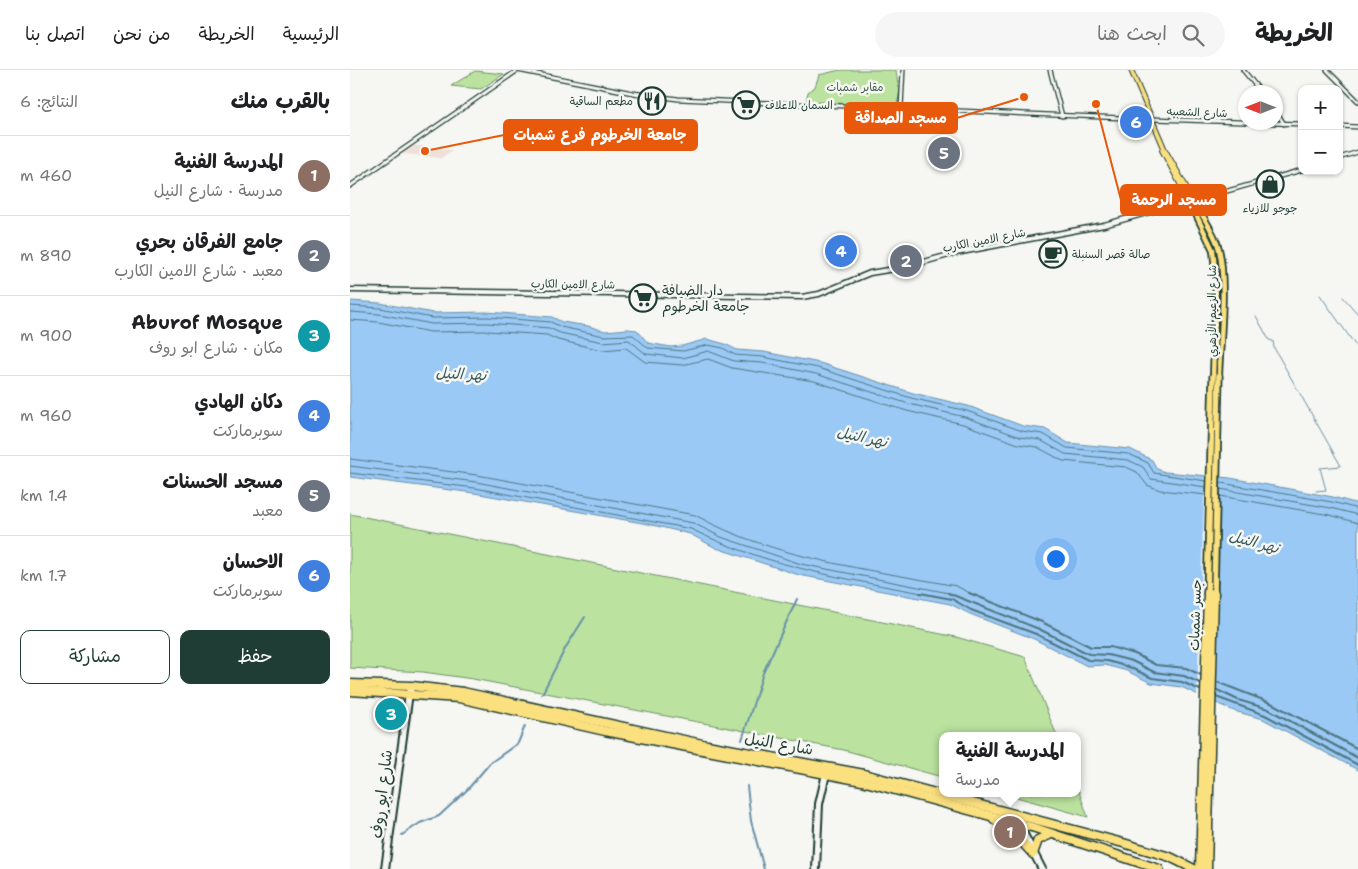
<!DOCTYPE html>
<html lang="ar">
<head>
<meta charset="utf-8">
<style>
	:root { --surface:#fff; --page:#f6f6f6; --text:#202124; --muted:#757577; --line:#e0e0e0; --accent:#1f3d34 }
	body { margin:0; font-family:"Shantell Sans","Playpen Sans Arabic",sans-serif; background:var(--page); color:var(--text); direction:rtl }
	.controls { position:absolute; right:15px; top:15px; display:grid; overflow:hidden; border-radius:10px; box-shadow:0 1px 4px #0004 }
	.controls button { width:45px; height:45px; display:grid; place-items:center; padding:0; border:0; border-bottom:1px solid var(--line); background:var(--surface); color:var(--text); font:25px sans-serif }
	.compass { position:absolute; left:888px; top:15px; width:45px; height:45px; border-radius:50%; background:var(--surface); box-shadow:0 1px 4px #0004; rotate:270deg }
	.you { position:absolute; left:705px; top:488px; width:18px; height:18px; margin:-12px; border:4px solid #fff; border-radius:50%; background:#1a73e8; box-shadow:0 0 0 8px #1a73e833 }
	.badge { display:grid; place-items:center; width:32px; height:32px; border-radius:50%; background:var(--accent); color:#fff; font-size:16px; font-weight:700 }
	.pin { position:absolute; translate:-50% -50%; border:2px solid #fff; box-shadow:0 1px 5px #0006 }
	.popup { position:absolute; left:589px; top:662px; width:142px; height:65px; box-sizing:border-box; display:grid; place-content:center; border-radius:10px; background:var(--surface); filter:drop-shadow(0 1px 4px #0005); font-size:16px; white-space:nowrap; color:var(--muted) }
	.popup b { font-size:19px; color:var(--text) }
	.popup::after { content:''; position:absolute; left:50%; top:100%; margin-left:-10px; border:10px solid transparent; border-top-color:var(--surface) }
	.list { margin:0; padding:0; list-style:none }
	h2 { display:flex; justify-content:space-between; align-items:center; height:65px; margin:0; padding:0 20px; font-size:21px }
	h2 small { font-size:16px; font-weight:400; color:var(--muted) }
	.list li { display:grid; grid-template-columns:32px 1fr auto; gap:15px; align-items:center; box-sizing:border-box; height:80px; padding:0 20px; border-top:1px solid var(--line) }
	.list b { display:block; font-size:19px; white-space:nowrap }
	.list p { margin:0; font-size:16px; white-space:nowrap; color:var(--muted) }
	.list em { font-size:16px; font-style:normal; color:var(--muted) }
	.actions { display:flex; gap:10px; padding:15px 20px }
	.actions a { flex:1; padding:11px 0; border:1px solid var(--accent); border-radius:10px; text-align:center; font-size:18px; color:var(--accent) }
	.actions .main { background:var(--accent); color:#fff }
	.icon { flex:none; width:28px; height:28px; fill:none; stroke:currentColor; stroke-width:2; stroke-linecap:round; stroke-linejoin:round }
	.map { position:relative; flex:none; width:1008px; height:799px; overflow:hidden; direction:ltr }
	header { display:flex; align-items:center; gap:30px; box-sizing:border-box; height:70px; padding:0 25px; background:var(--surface); border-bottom:1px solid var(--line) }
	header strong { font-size:24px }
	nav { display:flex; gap:28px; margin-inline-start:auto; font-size:18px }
	.search { width:350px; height:45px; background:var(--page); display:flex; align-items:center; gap:12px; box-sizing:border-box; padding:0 18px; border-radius:28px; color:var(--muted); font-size:19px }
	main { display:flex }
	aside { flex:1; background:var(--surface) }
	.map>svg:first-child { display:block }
	.built { fill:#f0ded9 }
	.green { fill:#bbe39f; stroke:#6d906a }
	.water { fill:#9ac9f5; stroke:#6991a8 }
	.pier { fill:#f6f6f2 }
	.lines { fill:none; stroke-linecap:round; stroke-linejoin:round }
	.shore-far1 { stroke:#507581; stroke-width:1 }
	.shore { stroke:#507581; stroke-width:2 }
	.stream-far1 { stroke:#6991a8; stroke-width:1 }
	.stream { stroke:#6991a8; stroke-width:2 }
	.secondary-far2-casing { stroke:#1f3d34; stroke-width:5.5 }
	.secondary-far1-casing { stroke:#1f3d34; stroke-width:7 }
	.secondary-casing { stroke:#1f3d34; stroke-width:10 }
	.primary-far3-casing { stroke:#1f3d34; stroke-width:6 }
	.primary-far2-casing { stroke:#1f3d34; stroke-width:8 }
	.primary-far1-casing { stroke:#1f3d34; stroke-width:9 }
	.primary-casing { stroke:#1f3d34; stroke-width:11 }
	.secondary-far2 { stroke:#f6f6f2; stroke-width:3 }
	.secondary-far1 { stroke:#f6f6f2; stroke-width:4 }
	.secondary { stroke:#f6f6f2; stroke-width:6 }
	.primary-far3 { stroke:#fbe080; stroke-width:4 }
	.primary-far2 { stroke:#fbe080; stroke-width:4.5 }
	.primary-far1 { stroke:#fbe080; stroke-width:5.5 }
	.primary { stroke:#fbe080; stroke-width:8 }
	.labels { text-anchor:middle; stroke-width:5; stroke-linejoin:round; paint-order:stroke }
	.far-park-label { font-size:11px; fill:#3e5e49; stroke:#f6f6f2 }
	.far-poi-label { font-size:11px; fill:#1f3d34; stroke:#f6f6f2; text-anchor:start }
	.far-street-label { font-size:11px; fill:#1f3d34; stroke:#f6f6f2 }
	.poi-label { font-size:14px; fill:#1f3d34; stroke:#f6f6f2; text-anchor:start }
	.street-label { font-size:14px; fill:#1f3d34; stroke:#f6f6f2 }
	.water-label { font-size:15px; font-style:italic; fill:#38595b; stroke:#f6f6f2 }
	.near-street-label { font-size:16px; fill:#1f3d34; stroke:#f6f6f2 }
	.leader { fill:none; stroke:#e8590c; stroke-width:2 }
	.callout-dot { fill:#e8590c; stroke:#f6f6f2; stroke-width:2 }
	.callout { fill:#e8590c; stroke:#e8590c; stroke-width:2 }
	.callout-label { font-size:15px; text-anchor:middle; font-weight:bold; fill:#fff }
</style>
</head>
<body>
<header>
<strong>الخريطة</strong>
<div class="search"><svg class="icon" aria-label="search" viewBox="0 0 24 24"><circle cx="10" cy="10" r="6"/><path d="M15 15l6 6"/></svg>ابحث هنا</div>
<nav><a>الرئيسية</a><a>الخريطة</a><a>من نحن</a><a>اتصل بنا</a></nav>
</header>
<main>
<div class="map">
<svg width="1008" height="799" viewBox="0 0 1008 799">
	<rect width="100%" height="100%" fill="#f6f6f2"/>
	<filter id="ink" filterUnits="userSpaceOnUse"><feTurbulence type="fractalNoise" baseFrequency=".02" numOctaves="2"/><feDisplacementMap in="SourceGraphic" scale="10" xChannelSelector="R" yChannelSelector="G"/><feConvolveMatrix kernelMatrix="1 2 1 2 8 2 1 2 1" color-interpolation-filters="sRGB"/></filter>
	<g filter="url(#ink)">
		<polygon class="built" points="59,75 102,80 91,88 47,83"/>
		<g class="green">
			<polygon points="490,0 546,0 548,16 550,19 547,36 456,32 458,22 465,17 469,5"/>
			<polygon points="125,1 154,4 131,19 101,16"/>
			<polygon points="0,444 606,567 675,587 707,666 592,666 592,707 494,680 123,609 73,602 0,598"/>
			<polygon points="728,719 738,747 652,723 728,723"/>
		</g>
		<polygon class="water" points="0,231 30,233 83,243 137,242 202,247 212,252 238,256 255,261 278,259 287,260 298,273 321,277 332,276 357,269 375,274 387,280 414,282 470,293 563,323 618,336 673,356 695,359 718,373 780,379 802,390 807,399 815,402 880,408 983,427 1008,434 1008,700 913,649 884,641 831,617 801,613 777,601 755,595 737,596 684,569 620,544 600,534 449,505 366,478 340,464 298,454 124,423 0,407"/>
		<polygon class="pier" points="855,403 870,405 866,635 847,627"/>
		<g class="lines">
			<g class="shore-far1">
				<polyline points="0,236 30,238 82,248 137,247 201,252 211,257 254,266 283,265 298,278 333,281 358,275 373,278 385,285 413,287 468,298 561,328 617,341 672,361 693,364 717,378 779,384 798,393 804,403 856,411"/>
				<polyline points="0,242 29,244 82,254 137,253 199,258 210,263 253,272 279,270 296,284 333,288 358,281 384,291 412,293 466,304 559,334 615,347 670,367 690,370 715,384 778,390 793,397 801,409 856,417"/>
				<polyline points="0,250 28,252 81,262 137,261 197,265 208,270 252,280 276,278 295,292 332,295 358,289 382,298 464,311 557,341 613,354 668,374 687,377 713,391 776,397 787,402 797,415 810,420 856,425"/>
				<path d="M 0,389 L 127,405 L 345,445 C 424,489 518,499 606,516 L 622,524"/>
				<polyline points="0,396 126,412 343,453 371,467 451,494 604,524"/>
				<path d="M 0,403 L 125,418 L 341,459 C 415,496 496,509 577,524"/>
				<polyline points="871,413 982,432 1008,439"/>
				<polyline points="870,419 981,438 1008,445"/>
				<polyline points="870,426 980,445 1008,453"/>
			</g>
			<g class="shore">
				<polyline points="570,523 602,529 621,540 686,564 738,590 757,591 779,597 802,608 832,612 850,620"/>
				<polyline points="598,523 689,559 739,584 758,585 782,591 804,602 834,606 850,613"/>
				<polyline points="619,523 692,552 741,577 760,577 785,584 806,595 836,598 851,605"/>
				<polyline points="867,612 921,633 1008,679"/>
				<polyline points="867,620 888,630 918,639 1008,688"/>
				<polyline points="866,627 915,645 1008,695"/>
			</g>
			<g class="stream-far1">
				<polyline points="547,36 551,20"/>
				<polyline points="970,225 1008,279"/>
				<polyline points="993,227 1008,244"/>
				<polyline points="906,246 919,270 923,271 924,278 991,396 970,398 976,420 966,421"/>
			</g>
			<g class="stream">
				<polyline points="192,624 216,577 235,547"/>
				<polyline points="392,670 413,603 447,529"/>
				<polyline points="397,716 401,751 414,799"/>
				<polyline points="52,765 70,753 89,746 118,719 140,693 168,673 175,656"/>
			</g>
			<g class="secondary-far2-casing">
				<g id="secondary-far2">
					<polyline points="167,0 283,23 328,29 798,49"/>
					<polyline points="700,0 712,46"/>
					<polyline points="893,0 911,22"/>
					<polyline points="977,0 1008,31"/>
					<polyline points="551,39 553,0"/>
					<polyline points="926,41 934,54"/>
					<polyline points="802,49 952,54"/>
					<polyline points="989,56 1008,57"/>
					<polyline points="989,88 1008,82"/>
					<polyline points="0,116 168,0"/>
					<polyline points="824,136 952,100"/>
				</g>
			</g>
			<g class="secondary-far1-casing">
				<polyline id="secondary-far1" points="0,220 452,227 469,224 520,203 556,197 606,183 754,155 828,134"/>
			</g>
			<g class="secondary-casing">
				<g id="secondary">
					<polyline points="668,753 692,799"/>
					<polyline points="35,799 59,623 62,616"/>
					<polyline points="466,799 469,734 476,704"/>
				</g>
			</g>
			<g class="primary-far3-casing">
				<g id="primary-far3">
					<polyline points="781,0 815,80 847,136"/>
					<polyline points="812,80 842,136"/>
					<polyline points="840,123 852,126"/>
					<polyline points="830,135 835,136"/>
				</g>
			</g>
			<g class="primary-far2-casing">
				<g id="primary-far2">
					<polyline points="841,134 863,180 866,210 863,307"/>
					<path d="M 846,134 C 854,149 865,163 869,179 C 877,212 870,271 869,307"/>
					<polyline points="830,135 844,140"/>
				</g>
			</g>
			<g class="primary-far1-casing">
				<g id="primary-far1">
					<polyline points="857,524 863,306"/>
					<polyline points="864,524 869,306"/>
				</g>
			</g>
			<g class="primary-casing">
				<g id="primary">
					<polyline points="0,614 62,616 113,622 357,675 514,704 773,773 820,787 844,799"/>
					<polyline points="0,621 109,628 255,661 512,711 685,758 809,799"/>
					<polyline points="644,749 664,763 683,784"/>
					<polyline points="683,784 688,770 701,764"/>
					<polyline points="850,799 858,523"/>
					<polyline points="857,799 864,523"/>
				</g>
			</g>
			<use href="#secondary-far2" class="secondary-far2"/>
			<use href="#secondary-far1" class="secondary-far1"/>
			<use href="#secondary" class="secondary"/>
			<use href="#primary-far3" class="primary-far3"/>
			<use href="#primary-far2" class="primary-far2"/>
			<use href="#primary-far1" class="primary-far1"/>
			<use href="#primary" class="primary"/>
		</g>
	</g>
	<defs>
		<g id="restaurant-ring" transform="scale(1.4375)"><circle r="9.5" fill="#f6f6f2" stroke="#1f3d34" stroke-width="1.5"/><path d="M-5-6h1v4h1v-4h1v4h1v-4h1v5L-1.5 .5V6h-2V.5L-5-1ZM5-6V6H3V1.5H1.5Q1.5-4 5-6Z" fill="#1f3d34"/></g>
		<g id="supermarket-ring" transform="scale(1.4375)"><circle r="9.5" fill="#f6f6f2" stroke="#1f3d34" stroke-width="1.5"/><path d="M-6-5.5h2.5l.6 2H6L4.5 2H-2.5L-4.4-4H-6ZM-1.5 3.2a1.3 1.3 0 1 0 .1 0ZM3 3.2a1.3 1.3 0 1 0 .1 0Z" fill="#1f3d34"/></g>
		<g id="shop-ring" transform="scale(1.4375)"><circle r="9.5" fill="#f6f6f2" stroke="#1f3d34" stroke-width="1.5"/><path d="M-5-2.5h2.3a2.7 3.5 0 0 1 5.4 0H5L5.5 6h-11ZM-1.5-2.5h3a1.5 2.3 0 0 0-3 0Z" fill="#1f3d34"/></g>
		<g id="cafe-ring" transform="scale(1.4375)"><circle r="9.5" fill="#f6f6f2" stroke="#1f3d34" stroke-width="1.5"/><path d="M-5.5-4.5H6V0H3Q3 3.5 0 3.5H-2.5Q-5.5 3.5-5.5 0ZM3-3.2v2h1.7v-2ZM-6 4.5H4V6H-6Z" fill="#1f3d34"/></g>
	</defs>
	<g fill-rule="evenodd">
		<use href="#restaurant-ring" x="302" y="31"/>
		<use href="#supermarket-ring" x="396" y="35"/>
		<use href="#shop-ring" x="920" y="114"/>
		<use href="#cafe-ring" x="703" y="184"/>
		<use href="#supermarket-ring" x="293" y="228"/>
	</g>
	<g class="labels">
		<g class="far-park-label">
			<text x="505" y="21">مقابر شمبات</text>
		</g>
		<g class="far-poi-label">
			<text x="283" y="35" text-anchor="end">مطعم الساقية</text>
			<text x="415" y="39">السمان للاعلاف</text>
			<text x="920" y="142" text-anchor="middle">جوجو للازياء</text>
			<text x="722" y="188">صالة قصر السنبلة</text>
		</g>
		<g class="far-street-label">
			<text transform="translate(847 42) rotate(2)" y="4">شارع الشعبيه</text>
			<text transform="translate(634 170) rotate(-11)" y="4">شارع الامين الكارب</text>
			<text transform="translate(223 214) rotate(1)" y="4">شارع الامين الكارب</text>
			<text transform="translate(862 241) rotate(-90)" y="4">شارع الزعيم الأزهري</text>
		</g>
		<g class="poi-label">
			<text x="312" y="225">دار الضيافة<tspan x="312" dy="16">جامعة الخرطوم</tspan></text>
		</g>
		<g class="street-label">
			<text transform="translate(845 545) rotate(-88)" y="5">جسر شمبات</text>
		</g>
		<g class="water-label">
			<text transform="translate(111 304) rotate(3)" y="5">نهر النيل</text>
			<text transform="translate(512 367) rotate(12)" y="5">نهر النيل</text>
			<text transform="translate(904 472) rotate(15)" y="5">نهر النيل</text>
		</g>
		<g class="near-street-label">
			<text transform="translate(429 673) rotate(10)" y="6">شارع النيل</text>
			<text transform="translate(31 724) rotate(-83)" y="6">شارع ابو روف</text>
		</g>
	</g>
	<path class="leader" d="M674 27L607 48M75 81L154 65M746 34L771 130"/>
	<g class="callout-dot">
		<circle cx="674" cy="27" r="5"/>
		<circle cx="75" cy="81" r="5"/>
		<circle cx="746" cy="34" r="5"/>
	</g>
	<g class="callout">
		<rect x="495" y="33" width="112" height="30" rx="5"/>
		<rect x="154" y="50" width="193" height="30" rx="5"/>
		<rect x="771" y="115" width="105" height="30" rx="5"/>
	</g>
	<g class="callout-label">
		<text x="551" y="53">مسجد الصداقة</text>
		<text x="250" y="70">جامعة الخرطوم فرع شمبات</text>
		<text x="824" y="135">مسجد الرحمة</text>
	</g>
</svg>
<div class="controls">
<button>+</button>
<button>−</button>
</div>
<svg class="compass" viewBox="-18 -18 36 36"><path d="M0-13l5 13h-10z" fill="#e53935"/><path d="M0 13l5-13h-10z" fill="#757577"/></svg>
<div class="you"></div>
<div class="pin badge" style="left:660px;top:762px;background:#8d6e63">1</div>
<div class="popup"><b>المدرسة الفنية</b>مدرسة</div>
<div class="pin badge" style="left:556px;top:191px;background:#6b7280">2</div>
<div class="pin badge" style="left:41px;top:644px;background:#0f9aa8">3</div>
<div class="pin badge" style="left:491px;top:181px;background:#3f7fe0">4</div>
<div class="pin badge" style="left:594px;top:83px;background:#6b7280">5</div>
<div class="pin badge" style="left:786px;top:52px;background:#3f7fe0">6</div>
</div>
<aside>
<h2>بالقرب منك<small>النتائج: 6</small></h2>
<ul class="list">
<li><span class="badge" style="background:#8d6e63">1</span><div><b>المدرسة الفنية</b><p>مدرسة · شارع النيل</p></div><em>460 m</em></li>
<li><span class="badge" style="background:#6b7280">2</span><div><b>جامع الفرقان بحري</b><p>معبد · شارع الامين الكارب</p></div><em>890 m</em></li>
<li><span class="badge" style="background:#0f9aa8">3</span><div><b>Aburof Mosque</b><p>مكان · شارع ابو روف</p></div><em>900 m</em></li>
<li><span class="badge" style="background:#3f7fe0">4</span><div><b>دكان الهادي</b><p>سوبرماركت</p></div><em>960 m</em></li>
<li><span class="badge" style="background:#6b7280">5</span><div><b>مسجد الحسنات</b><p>معبد</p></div><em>1.4 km</em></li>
<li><span class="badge" style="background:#3f7fe0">6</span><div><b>الاحسان</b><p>سوبرماركت</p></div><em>1.7 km</em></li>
</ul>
<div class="actions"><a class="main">حفظ</a><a>مشاركة</a></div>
</aside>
</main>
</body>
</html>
